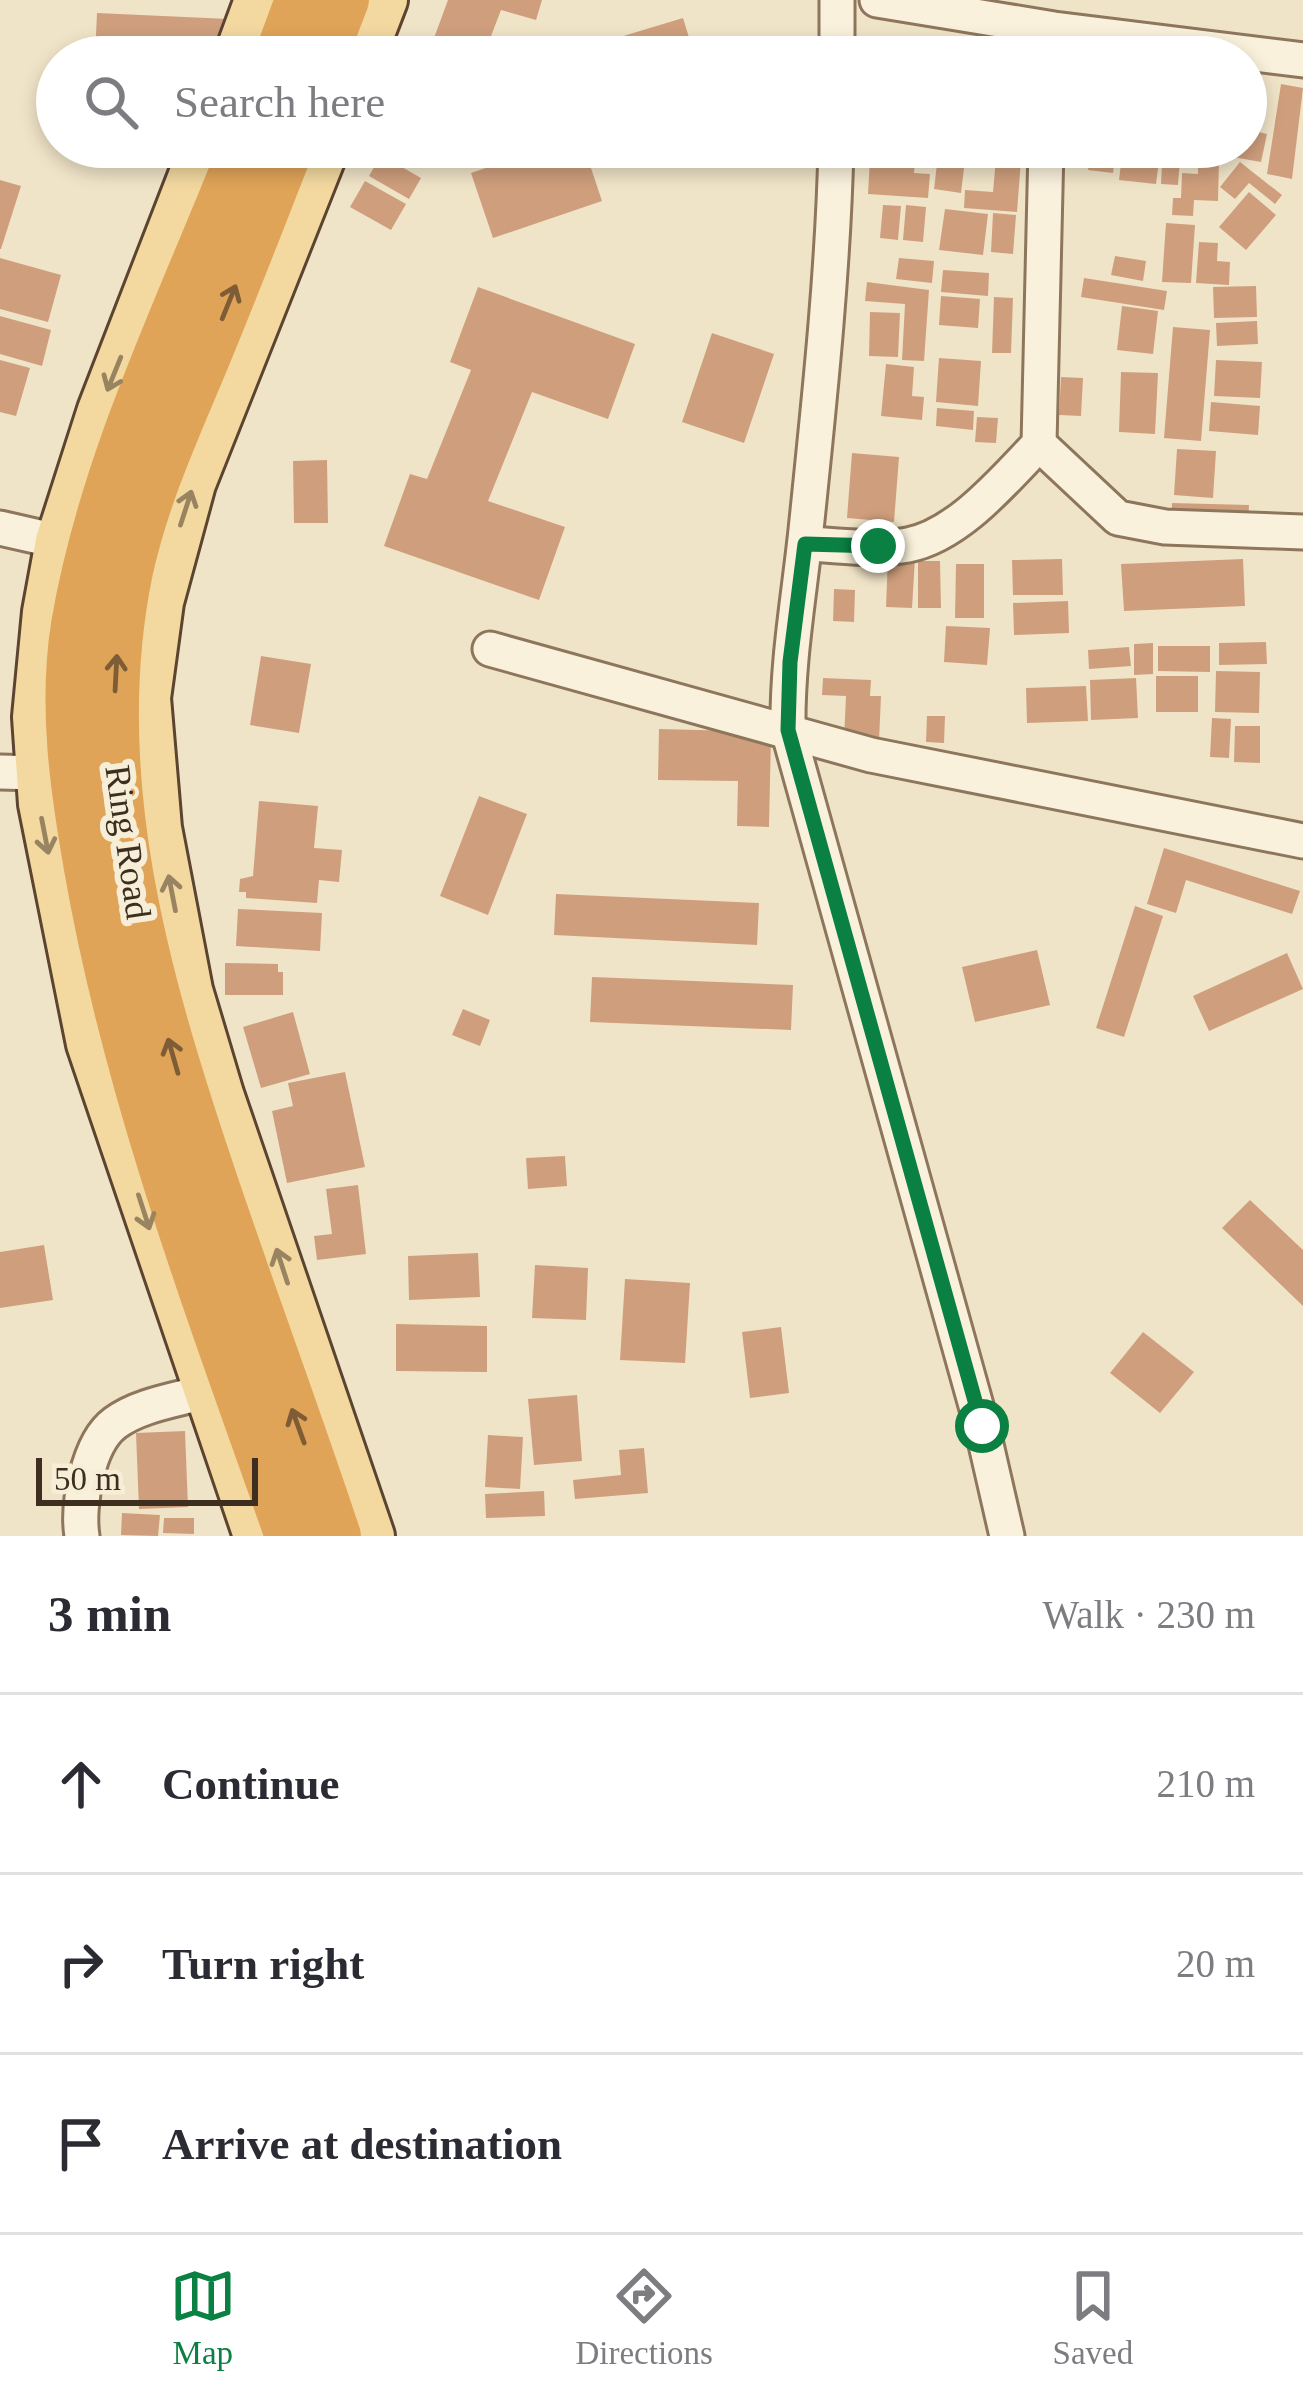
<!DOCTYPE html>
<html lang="en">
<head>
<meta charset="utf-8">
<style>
	:root { --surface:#fff; --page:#f2f2f3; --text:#2b2b33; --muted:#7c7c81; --line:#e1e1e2; --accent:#0b8043 }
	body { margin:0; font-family:Georgia,serif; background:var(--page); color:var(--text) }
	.scale { position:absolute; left:36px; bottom:30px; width:222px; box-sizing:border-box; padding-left:12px; border:6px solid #3d2e20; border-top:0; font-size:33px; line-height:42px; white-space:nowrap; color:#3d2e20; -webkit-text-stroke:9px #f7eed8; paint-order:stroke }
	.stop { position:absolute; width:36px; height:36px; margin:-27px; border:9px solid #0b8043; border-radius:50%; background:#fff }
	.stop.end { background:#0b8043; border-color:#fff; box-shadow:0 3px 12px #0008 }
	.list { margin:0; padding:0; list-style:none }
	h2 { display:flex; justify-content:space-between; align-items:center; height:156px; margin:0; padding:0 48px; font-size:51px }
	h2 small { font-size:39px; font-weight:400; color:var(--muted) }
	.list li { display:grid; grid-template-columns:78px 1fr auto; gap:36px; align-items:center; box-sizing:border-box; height:180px; padding:0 48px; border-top:3px solid var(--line) }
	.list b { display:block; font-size:45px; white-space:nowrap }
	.list em { font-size:39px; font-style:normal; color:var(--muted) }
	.icon { flex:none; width:66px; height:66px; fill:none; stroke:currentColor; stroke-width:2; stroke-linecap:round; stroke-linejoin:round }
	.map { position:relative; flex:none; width:1303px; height:1536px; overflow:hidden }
	.search { position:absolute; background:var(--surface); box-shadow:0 6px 18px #0003; left:36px; right:36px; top:36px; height:132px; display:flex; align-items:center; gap:30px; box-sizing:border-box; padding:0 42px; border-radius:66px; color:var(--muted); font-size:45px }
	.sheet { height:696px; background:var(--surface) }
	nav { display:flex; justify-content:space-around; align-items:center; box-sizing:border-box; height:168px; border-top:3px solid var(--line); background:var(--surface); font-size:33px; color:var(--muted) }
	nav a { display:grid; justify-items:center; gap:6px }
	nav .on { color:var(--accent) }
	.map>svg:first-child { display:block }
	.building { fill:#cf9f7d }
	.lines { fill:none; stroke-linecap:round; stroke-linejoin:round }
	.minor-casing { stroke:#8d765c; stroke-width:39 }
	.major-casing { stroke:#5b4430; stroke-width:48 }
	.highway-casing { stroke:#5b4430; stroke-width:54 }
	.minor { stroke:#faf1dc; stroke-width:33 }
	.major { stroke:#f3d9a0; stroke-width:42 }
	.highway { stroke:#e0a458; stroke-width:48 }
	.oneway { stroke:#7e5d36 }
	.oneway2 { stroke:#988460 }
	.route { stroke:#0b8043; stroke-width:15 }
	.labels { text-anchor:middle; stroke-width:12; stroke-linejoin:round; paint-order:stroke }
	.street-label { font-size:36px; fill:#3d2e20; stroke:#f7eed8 }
</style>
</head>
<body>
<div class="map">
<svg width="1303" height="1536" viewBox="0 0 1303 1536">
	<rect width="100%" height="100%" fill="#f0e4c8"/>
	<g class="building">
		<polygon points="448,0 542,0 536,20 501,10 483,57 427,57"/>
		<polygon points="97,13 229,19 227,57 95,57"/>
		<polygon points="683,18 695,57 557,57 557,56"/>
		<polygon points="1281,84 1303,88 1292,179 1267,174"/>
		<polygon points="1246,129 1267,134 1261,162 1227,156 1229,147 1246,147"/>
		<polygon points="101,147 140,147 142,153 105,162"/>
		<polygon points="548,147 584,147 602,201 493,238 471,173"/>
		<polygon points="997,147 1022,147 1017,212 964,208 965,190 993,192"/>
		<polygon points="1092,147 1116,147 1113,173 1088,170"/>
		<polygon points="1122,147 1160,147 1158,164 1120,160"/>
		<polygon points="1163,147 1181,147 1178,185 1161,184"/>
		<polygon points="381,155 421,178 409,199 369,176"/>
		<polygon points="870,158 915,161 914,173 930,174 928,198 868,194"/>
		<polygon points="1198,159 1219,160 1218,201 1194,200 1193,216 1172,215 1173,198 1181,198 1182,173 1198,174"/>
		<polygon points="1240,162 1282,195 1275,204 1249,183 1235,199 1220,187"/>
		<polygon points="1121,163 1158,168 1156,184 1119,180"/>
		<polygon points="937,164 964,168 961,193 934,189"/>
		<polygon points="0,180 21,186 1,249 0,249"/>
		<polygon points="365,181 406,204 391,230 350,207"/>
		<polygon points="1249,192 1276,215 1246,250 1219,227"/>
		<polygon points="883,205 901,206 898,240 880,238"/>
		<polygon points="906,205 926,207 923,242 903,240"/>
		<polygon points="945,209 988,214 983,255 939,250"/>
		<polygon points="993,213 1016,215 1013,254 991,252"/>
		<polygon points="1166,223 1195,225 1191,283 1162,282"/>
		<polygon points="1199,242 1218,243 1217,261 1230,262 1229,285 1196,283"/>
		<polygon points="1115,256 1146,261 1143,281 1111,275"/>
		<polygon points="0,258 61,275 48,322 0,309"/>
		<polygon points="899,258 934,261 932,283 896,279"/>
		<polygon points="943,270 989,273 988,296 941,292"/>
		<polygon points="1084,278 1167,291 1164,310 1081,297"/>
		<polygon points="867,282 929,290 924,361 902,360 905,304 865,301"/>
		<polygon points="1256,286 1257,317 1214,318 1213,287"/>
		<polygon points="478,287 635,344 608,419 532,392 488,501 565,527 539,600 384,546 410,474 427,479 471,370 450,362"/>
		<polygon points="941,296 980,299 978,328 939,325"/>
		<polygon points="994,297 1013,298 1011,353 992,353"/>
		<polygon points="1122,306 1158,311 1153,354 1117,350"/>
		<polygon points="870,312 900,313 898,357 869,356"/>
		<polygon points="0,316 51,330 42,366 0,354"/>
		<polygon points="1257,321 1258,344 1217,346 1216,323"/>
		<polygon points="1173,327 1210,330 1201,441 1164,438"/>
		<polygon points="712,333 774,354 744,443 682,422"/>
		<polygon points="939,358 981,361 978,406 936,402"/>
		<polygon points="0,360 30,368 16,416 0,412"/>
		<polygon points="1216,360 1262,362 1260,398 1214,396"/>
		<polygon points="886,364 914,367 912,396 924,397 922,420 881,416"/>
		<polygon points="1121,372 1158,373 1155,434 1119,432"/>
		<polygon points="1061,377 1083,378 1081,416 1059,415"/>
		<polygon points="1211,402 1260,406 1258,435 1209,431"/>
		<polygon points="937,408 974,411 973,430 936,426"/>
		<polygon points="977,417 998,418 996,443 975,442"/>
		<polygon points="1177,449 1216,451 1213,498 1174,495"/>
		<polygon points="852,453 899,457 894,522 847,518"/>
		<polygon points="327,460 328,523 294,523 293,461"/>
		<polygon points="1172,503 1249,505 1248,525 1171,523"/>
		<polygon points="888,557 915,558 912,608 886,607"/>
		<polygon points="1062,559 1063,595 1013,595 1012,560"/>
		<polygon points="1243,559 1245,606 1124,611 1121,564"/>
		<polygon points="918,561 940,561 941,608 918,608"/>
		<polygon points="956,564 984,564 984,618 955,618"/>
		<polygon points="834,589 855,590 854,622 833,621"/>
		<polygon points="1068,601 1069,633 1014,635 1013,603"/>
		<polygon points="946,626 990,628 987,665 944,662"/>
		<polygon points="1266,642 1267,664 1219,665 1219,643"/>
		<polygon points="1153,643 1153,674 1134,675 1134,644"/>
		<polygon points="1158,646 1210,646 1210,672 1158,671"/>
		<polygon points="1129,647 1131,666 1089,669 1088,650"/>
		<polygon points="261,656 311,664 299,733 250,725"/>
		<polygon points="1216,671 1260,672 1259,713 1215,712"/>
		<rect x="1156" y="676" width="42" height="36"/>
		<polygon points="823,678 871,680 870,696 881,696 879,741 844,739 846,696 822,695"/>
		<polygon points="1136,678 1138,718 1091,720 1090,680"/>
		<polygon points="1086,686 1088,721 1027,723 1026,688"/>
		<polygon points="927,716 945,716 944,743 926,742"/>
		<polygon points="1212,718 1231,719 1229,758 1210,757"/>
		<polygon points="1235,726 1260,726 1260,763 1234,762"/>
		<polygon points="659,729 738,731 738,735 771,736 769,827 737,826 738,781 658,780"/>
		<polygon points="479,796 527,814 488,915 440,896"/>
		<polygon points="259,801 318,806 314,848 342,850 339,882 319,880 317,903 246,898 246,892 239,892 240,879 253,876"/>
		<polygon points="1164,848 1300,891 1292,914 1186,880 1176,913 1147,904"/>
		<polygon points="556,894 759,903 757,945 554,935"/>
		<polygon points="1135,906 1163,916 1124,1037 1096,1028"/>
		<polygon points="238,909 322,913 320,951 236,946"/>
		<polygon points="1037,950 1050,1005 975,1022 962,967"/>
		<polygon points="1287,953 1303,989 1209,1031 1193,996"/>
		<polygon points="225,963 278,964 278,972 283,972 283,995 225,995"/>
		<polygon points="592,977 793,985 791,1030 590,1022"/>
		<polygon points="463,1009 490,1020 480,1046 452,1035"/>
		<polygon points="293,1012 310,1074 261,1088 243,1027"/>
		<polygon points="345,1072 365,1167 287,1183 272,1111 293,1106 288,1083"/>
		<polygon points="565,1156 567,1186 528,1189 526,1158"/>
		<polygon points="358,1185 366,1254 317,1260 314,1236 332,1234 326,1189"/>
		<polygon points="1250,1200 1303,1250 1303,1306 1222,1228"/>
		<polygon points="44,1245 53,1300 0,1308 0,1252"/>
		<polygon points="478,1253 480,1297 409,1300 408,1256"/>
		<polygon points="535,1265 588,1268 586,1320 532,1318"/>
		<polygon points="625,1279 690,1283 685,1363 620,1360"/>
		<polygon points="396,1324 487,1326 487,1372 396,1371"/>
		<polygon points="781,1327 789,1393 750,1398 742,1332"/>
		<polygon points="1143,1332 1194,1372 1160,1413 1110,1373"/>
		<polygon points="577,1395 582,1461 534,1465 528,1399"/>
		<polygon points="185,1431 188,1507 139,1509 136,1433"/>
		<polygon points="488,1435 523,1437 520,1489 485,1487"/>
		<polygon points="644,1448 648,1493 575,1499 573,1480 621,1475 619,1450"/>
		<polygon points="544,1491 545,1516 486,1518 485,1494"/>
		<polygon points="122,1513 160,1515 158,1536 121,1535"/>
		<polygon points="164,1518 194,1518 194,1534 163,1533"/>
	</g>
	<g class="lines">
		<g class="minor-casing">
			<g id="minor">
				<polyline points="877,0 1054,29 1303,60"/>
				<polyline points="837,57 837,0"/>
				<path d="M 836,147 C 833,275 819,403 806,530 C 799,597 787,662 788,730 L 982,1427 L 1007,1536"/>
				<polyline points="1039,444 1118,518 1165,527 1303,532"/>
				<polyline points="0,528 57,541"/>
				<path d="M 805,544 C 838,545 875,551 908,545 C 959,535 1004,480 1039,444 L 1046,147"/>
				<polyline points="490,649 871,755 1303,841"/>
				<polyline points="0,772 37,773"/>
				<path d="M 82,1536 C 77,1505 88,1443 115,1423 C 139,1405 176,1400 204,1392"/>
			</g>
		</g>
		<g class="major-casing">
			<g id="major">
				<polyline points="235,57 256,0"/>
				<polyline points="364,57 386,0"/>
				<polyline points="201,147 99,410 57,541 44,612 34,717 40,804 88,1044 255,1536"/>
				<polyline points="328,147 194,484 162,602 149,698 160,828 191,990 222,1094 373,1536"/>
			</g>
		</g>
		<g class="highway-casing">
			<g id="highway">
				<polyline points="278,57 299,0"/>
				<polyline points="323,57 345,0"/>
				<path d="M 243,147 C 182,303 103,459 75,625 C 62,706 74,789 88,868 C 128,1098 212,1317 289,1536"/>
				<path d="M 290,147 C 260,223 231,299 199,375 C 172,439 144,502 129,571 C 87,774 145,976 209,1167 C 250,1290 296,1412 337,1536"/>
			</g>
		</g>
		<use href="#minor" class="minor"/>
		<use href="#major" class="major"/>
		<use href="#highway" class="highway"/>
	</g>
	<defs><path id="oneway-shaft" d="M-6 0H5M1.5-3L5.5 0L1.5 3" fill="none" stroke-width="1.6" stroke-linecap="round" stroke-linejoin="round" transform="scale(3)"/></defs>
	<g class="oneway">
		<use href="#oneway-shaft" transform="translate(229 302) rotate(-68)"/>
		<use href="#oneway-shaft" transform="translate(116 673) rotate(-87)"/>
		<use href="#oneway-shaft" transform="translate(173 1056) rotate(-106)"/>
		<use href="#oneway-shaft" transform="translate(298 1426) rotate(-110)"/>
	</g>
	<g class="oneway2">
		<use href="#oneway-shaft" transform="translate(114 374) rotate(112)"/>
		<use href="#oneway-shaft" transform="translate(186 508) rotate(-72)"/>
		<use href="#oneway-shaft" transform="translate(45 836) rotate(79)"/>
		<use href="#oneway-shaft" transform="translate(172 893) rotate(-101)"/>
		<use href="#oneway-shaft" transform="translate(144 1212) rotate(72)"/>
		<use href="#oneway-shaft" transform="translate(282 1266) rotate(-108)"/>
	</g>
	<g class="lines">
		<polyline class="route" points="878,546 805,544 790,662 788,730 982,1426"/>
	</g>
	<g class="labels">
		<g class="street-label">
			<text transform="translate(129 842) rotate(82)" y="13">Ring Road</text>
		</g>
	</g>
</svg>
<div class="scale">50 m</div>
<div class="stop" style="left:982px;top:1426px"></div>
<div class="stop end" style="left:878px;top:546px"></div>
<div class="search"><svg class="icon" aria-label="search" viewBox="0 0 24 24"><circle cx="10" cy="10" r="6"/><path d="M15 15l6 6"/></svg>Search here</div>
</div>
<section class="sheet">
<h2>3 min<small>Walk · 230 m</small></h2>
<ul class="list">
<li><svg class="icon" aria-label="ahead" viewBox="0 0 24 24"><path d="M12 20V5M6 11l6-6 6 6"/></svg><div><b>Continue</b></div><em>210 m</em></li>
<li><svg class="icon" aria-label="right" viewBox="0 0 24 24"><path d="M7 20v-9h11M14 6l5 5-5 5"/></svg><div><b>Turn right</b></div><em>20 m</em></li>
<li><svg class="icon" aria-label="arrive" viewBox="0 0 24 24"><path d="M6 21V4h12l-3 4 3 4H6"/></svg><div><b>Arrive at destination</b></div></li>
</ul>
</section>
<nav>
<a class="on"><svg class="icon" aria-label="map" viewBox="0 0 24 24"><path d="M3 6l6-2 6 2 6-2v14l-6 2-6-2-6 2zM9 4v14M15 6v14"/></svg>Map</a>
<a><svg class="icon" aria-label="directions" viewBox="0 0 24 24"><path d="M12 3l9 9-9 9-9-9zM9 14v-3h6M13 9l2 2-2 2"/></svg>Directions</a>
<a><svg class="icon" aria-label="saved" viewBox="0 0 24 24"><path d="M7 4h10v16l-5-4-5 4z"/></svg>Saved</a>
</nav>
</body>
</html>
